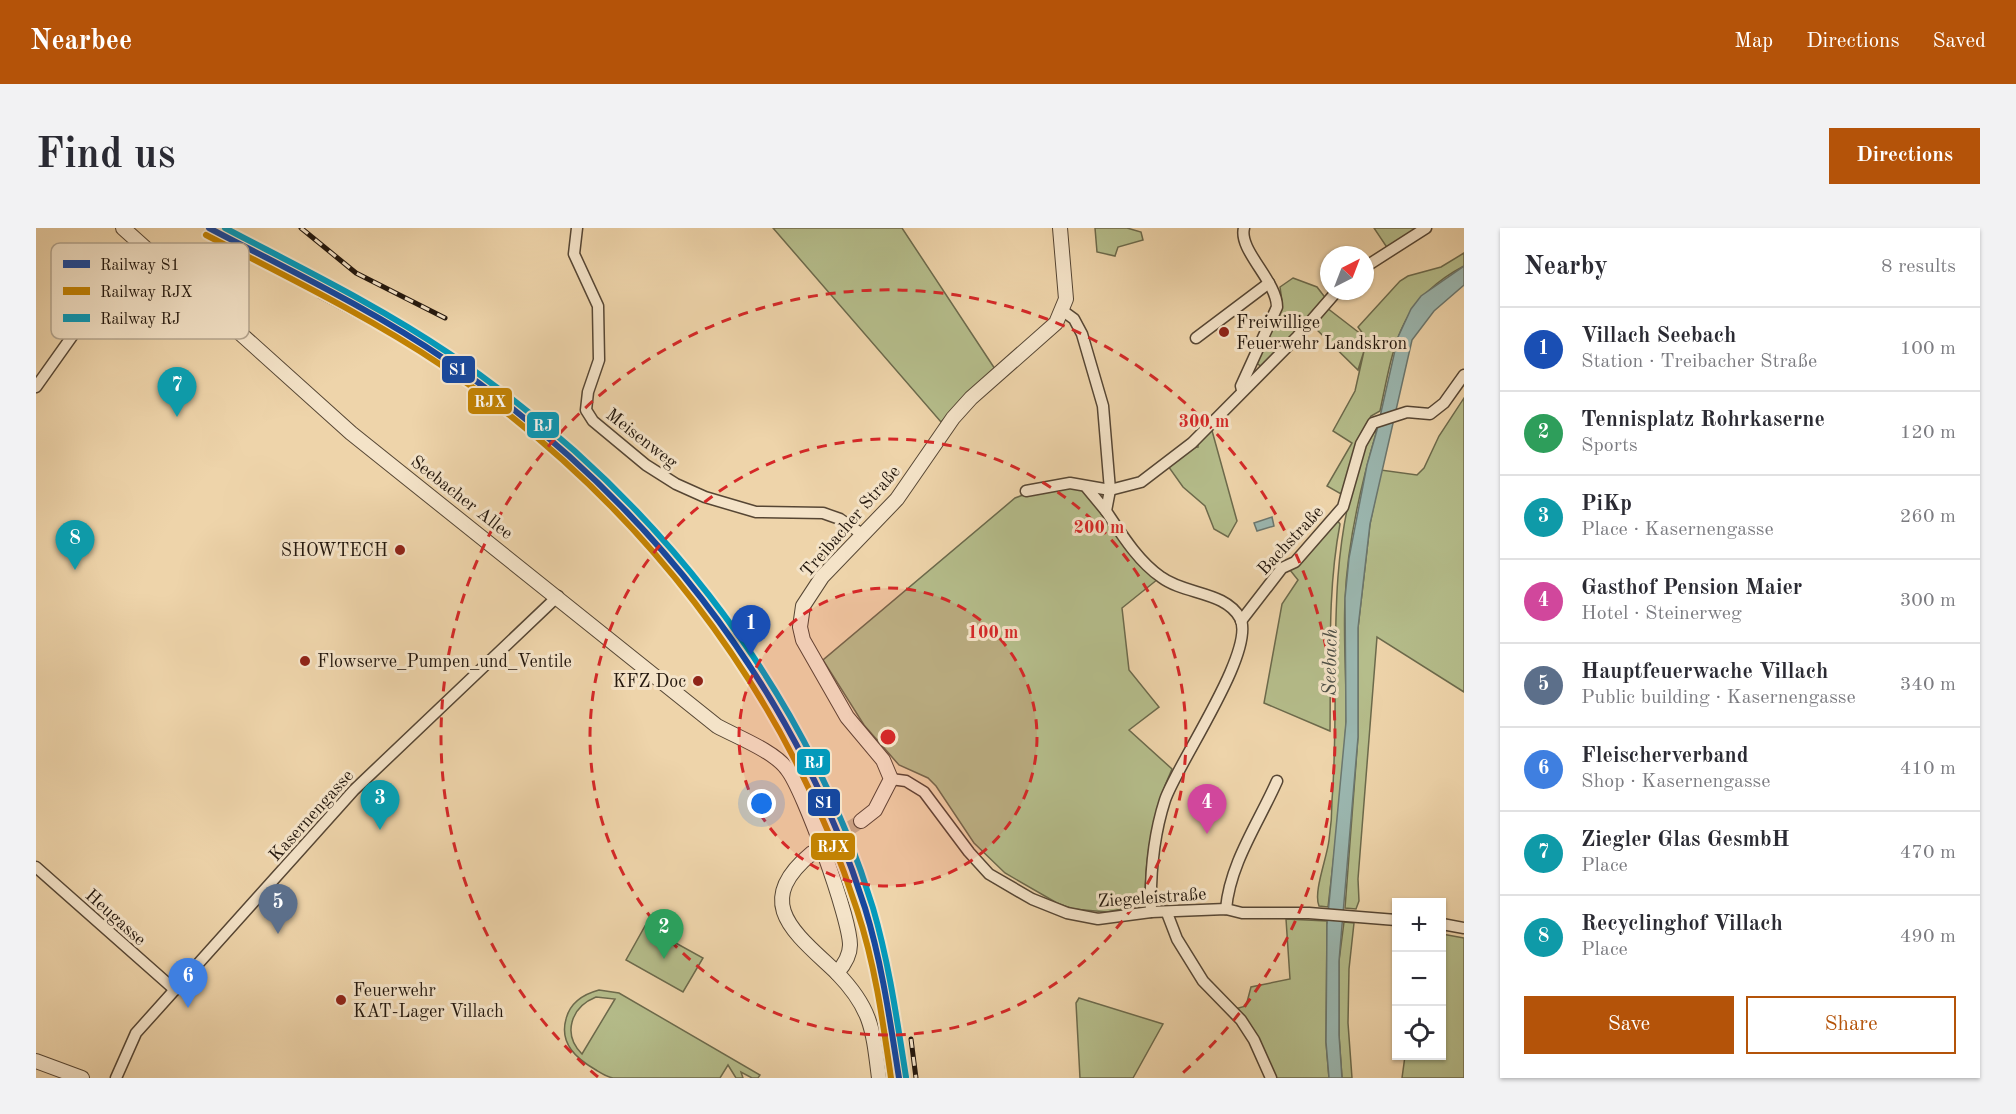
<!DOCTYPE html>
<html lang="en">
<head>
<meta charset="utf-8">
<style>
	:root { --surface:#fff; --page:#f2f2f3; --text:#2b2b33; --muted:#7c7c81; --line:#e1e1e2; --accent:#b45309 }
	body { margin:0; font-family:"Old Standard TT",serif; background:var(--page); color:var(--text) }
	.controls { position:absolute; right:18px; bottom:18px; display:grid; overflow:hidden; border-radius:0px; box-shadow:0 2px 4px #0004 }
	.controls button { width:54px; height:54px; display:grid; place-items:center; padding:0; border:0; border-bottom:2px solid var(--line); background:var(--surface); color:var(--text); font:30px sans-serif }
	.compass { position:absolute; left:1284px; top:18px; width:54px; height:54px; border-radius:50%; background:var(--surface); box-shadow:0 2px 4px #0004; rotate:42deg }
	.you { position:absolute; left:726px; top:576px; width:21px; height:21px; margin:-15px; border:4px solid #fff; border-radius:50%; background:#1a73e8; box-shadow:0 0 0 9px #1a73e833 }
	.badge { display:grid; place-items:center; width:39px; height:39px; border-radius:50%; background:var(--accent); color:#fff; font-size:20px; font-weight:700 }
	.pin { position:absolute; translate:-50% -50px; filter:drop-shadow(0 2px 3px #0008) }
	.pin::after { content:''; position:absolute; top:32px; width:21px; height:18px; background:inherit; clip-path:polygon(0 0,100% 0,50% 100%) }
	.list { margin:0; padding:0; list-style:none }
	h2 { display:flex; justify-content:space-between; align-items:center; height:78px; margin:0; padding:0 24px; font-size:26px }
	h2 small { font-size:20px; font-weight:400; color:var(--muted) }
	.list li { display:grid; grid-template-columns:39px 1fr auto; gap:18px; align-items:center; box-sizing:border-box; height:84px; padding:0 24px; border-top:2px solid var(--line) }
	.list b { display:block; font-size:22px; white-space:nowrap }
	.list p { margin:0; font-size:20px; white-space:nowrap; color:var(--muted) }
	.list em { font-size:20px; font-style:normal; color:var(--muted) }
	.actions { display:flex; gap:12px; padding:18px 24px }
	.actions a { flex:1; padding:14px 0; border:2px solid var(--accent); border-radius:0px; text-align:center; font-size:21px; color:var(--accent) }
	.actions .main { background:var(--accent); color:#fff }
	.icon { flex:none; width:33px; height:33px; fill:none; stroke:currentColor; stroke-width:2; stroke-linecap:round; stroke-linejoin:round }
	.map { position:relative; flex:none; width:1428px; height:850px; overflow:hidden; border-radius:0px }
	header { display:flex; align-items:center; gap:36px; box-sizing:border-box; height:84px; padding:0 30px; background:var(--accent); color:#fff }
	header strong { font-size:28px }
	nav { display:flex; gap:33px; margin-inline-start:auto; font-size:21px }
	.intro { display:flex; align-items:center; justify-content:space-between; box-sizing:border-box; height:144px; padding:0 36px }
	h1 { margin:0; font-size:42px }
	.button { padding:15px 27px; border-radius:0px; background:var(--accent); color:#fff; font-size:21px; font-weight:700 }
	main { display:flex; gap:36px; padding:0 36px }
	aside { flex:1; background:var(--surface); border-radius:0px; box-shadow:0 2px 4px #0004 }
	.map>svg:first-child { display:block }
	.green { fill:#b5bd8b; stroke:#6c6a4c; stroke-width:1.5; fill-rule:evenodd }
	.water { fill:#9bb7b0; stroke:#6b776f; stroke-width:1.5 }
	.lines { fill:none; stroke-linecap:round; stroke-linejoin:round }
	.tertiary-tunnel { stroke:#c5ae8b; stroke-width:14; stroke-dasharray:14 7; stroke-linecap:butt }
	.minor-casing { stroke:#564634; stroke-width:13 }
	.tertiary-casing { stroke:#564634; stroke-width:16 }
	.minor { stroke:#f4e3c8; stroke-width:10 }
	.tertiary { stroke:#f4e3c8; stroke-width:14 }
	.rail-casing { stroke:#23170d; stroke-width:5 }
	.rail { stroke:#f4e3c8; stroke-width:3; stroke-dasharray:9; stroke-linecap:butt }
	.rail-1-casing { stroke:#f4e3c8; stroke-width:10 }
	.rail-2-casing { stroke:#f4e3c8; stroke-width:10 }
	.rail-3-casing { stroke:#f4e3c8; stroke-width:10 }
	.rail-1 { stroke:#17489e; stroke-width:6 }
	.rail-2 { stroke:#c28203; stroke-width:6 }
	.rail-3 { stroke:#049abb; stroke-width:6 }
	.ring { fill:none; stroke:#d62828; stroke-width:3; stroke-dasharray:10 8 }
	.poi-dot { fill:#8f2418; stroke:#f4e3c8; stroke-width:2 }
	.labels { text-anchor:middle; stroke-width:6; stroke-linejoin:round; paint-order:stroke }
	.poi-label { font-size:18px; fill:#23170d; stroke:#f4e3c8; text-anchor:start }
	.street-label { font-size:18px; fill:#23170d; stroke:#f4e3c8 }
	.water-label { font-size:20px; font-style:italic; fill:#4d4f46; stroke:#f4e3c8 }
	.key { fill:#f4e3c8; stroke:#b5a690; stroke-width:1.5 }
	.key-label { font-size:16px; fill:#23170d }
	.centre { fill:#d62828; stroke:#f4e3c8; stroke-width:3 }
	.ring-label { font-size:18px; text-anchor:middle; font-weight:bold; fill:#d62828; stroke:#f4e3c8; stroke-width:6; stroke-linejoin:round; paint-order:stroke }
	.line-badge { stroke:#f4e3c8; stroke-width:2 }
	.badge-label { font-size:16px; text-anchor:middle; font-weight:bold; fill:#fff }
</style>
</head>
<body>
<header>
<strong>Nearbee</strong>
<nav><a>Map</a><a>Directions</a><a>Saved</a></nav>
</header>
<div class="intro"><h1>Find us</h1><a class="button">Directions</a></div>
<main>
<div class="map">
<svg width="1428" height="850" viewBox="0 0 1428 850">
	<rect width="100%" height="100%" fill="#eed4aa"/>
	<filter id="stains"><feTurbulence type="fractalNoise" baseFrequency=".00333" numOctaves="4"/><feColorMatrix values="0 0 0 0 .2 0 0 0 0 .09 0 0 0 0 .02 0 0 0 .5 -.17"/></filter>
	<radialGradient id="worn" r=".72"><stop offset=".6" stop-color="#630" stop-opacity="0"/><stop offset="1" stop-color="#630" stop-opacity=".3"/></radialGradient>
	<g class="green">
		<polygon points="737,0 866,0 959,141 905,194"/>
		<polygon points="1059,0 1091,0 1105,4 1107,12 1082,19 1079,28 1061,24"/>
		<polygon points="1338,0 1384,0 1352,21"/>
		<path d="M 1428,25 L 1428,38 C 1362,73 1358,117 1344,183 L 1335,188 L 1330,197 L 1305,266 L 1291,258 L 1316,215 L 1297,203 L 1319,163 L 1328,123 L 1322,142 L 1276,97 L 1291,80 L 1330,110 L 1322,99 L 1364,53 L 1372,48 L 1405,39 Z"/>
		<polygon points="1257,50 1281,59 1291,72 1226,139 1219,134 1246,73 1244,59"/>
		<polygon points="1428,170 1428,464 1341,409 1322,651 1323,673 1320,681 1309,680 1322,509 1322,400 1334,296 1345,242 1381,247 1388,240 1403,208"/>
		<polygon points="1175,199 1201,293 1192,309 1178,301 1169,278 1147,259 1132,238 1154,220 1162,219 1162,215"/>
		<path d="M 1341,202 C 1325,256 1311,316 1309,373 C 1307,414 1311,455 1310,496 C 1307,557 1299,618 1292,679 L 1283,678 C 1277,664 1291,630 1293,612 C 1295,599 1296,585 1296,572 C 1305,461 1288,349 1321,242 C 1326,228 1329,211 1341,202 Z"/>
		<path d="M 1042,260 L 1051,266 L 1122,351 L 1086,380 L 1093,442 L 1123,479 L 1093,502 L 1136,541 C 1117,582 1109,629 1109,674 L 1106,677 L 1071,684 L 1037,681 L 1021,675 L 969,645 L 938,615 L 900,558 L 892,550 L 863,537 L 828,497 L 787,432 L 979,270 L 1003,261 Z"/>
		<path d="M 1301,292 L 1304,296 C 1291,364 1295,434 1294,503 L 1228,475 L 1246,376 L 1262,352 L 1254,342 Z"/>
		<polygon points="1250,691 1291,693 1290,814 1293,850 1238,850 1199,781 1210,778 1215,759 1254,751"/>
		<polygon points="1308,694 1318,695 1313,741 1312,795 1316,850 1306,850 1303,807 1303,733"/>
		<polygon points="609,698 667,730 647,764 590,732"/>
		<polygon points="1406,706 1428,710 1428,850 1366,850 1369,828 1406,828"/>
		<path d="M 563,762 L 583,765 L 724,847 L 722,850 L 716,850 L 705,844 L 707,850 L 700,850 L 692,837 L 684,850 C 649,850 611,850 577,850 C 571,849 565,845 560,842 C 541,831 523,816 530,791 C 534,775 548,766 563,762 ZM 560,769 L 579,771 L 546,826 C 526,806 535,779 560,769 Z"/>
		<polygon points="1043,770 1127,796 1097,850 1044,850 1040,775"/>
	</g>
	<g class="water">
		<polygon points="1428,38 1428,57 1398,83 1376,112 1334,296 1322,400 1322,509 1303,733 1303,807 1306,850 1293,850 1290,814 1291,697 1310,494 1309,370 1313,330 1331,237 1341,202 1362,109 1375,81 1385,68"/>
		<polygon points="1236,289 1238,298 1221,303 1218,295"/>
	</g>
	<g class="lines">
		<polyline class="tertiary-tunnel" points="777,624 825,593"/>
		<g class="minor-casing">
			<g id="minor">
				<polyline points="541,0 538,26 562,78 563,132 552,164 550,182 557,193 610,237 640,256 669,269 720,284 787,285 804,291 826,306"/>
				<polyline points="1329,39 1390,0"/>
				<path d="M 1027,83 L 1038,91 L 1046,106 L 1067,178 L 1074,262 L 1070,283 C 1086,307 1102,333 1125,349 C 1149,367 1189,363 1204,390 C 1221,422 1141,536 1129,572 C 1117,609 1114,646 1115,684"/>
				<polyline points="1160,110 1233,55"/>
				<polyline points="0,159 103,14"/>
				<path d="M 1206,162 L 1205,158 L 1241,79 C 1241,53 1202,22 1208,0"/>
				<polyline points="1051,260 1070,283"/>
				<polyline points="990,263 1034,255 1074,262 1105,254 1156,215 1261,109 1301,63"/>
				<polyline points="1205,393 1246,340 1259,334 1307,279 1325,216 1337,195 1371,184 1394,186 1408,175 1428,147"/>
				<polyline points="855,551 870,553 888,564 933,624 953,646 996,671 1031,685 1062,691 1115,684 1190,681 1206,685 1273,685 1360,692"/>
				<polyline points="0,639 139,762"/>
				<path d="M 1190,681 C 1194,635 1223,594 1241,553"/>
				<polyline points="1131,685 1141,711 1167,753 1205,792 1218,812 1235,850"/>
				<polyline points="1406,696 1428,700"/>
				<polyline points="80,850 100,805 318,562 522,368"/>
			</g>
		</g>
		<g class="tertiary-casing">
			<g id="tertiary">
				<path d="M 87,0 L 315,205 L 681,498 C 701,509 738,523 751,541 C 768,562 814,691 814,717 C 814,728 808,737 801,745 C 836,781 837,802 843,850"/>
				<polyline points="825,593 839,582 855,551 847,532 811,489 767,412 764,399 767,378 786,349 861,271 917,190 935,170 1020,95 1030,71 1024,0"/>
				<path d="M 776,625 C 715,675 759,705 801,745"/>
				<polyline points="0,833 46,850"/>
			</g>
		</g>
		<use href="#minor" class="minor"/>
		<use href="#tertiary" class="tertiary"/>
		<g class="rail-casing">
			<g id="rail">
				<polyline points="265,0 320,45 409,90"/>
				<path d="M 283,68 C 334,95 385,122 432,155 C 619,288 768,483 829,705 C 842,753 849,801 856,850"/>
				<polyline points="875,811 880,850"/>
			</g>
		</g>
		<use href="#rail" class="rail"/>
		<g class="rail-1-casing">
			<path id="rail-1" d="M 173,0 C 253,42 335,81 410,132 C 605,264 758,455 829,680 C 846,735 854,793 863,850"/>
		</g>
		<g class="rail-2-casing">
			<path id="rail-2" d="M 170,7 C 249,48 330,87 405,137 C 599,268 749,458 821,682 C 839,736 847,794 855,850"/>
		</g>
		<g class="rail-3-casing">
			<path id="rail-3" d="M 189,0 C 265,40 343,78 414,126 C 610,258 768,453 837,680 C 853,735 861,792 870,849"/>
		</g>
		<use href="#rail-1" class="rail-1"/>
		<use href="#rail-2" class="rail-2"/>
		<use href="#rail-3" class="rail-3"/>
	</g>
	<circle cx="852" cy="509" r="149" fill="#d62828" fill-opacity=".12"/>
	<g class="ring">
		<circle cx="852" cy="509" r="149"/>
		<circle cx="852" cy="509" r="298"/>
		<path d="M562 849A447 447 0 1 1 1142 849"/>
	</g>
	<g class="poi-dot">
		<circle cx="1188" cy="104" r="6"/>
		<circle cx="364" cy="322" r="6"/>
		<circle cx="269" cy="433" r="6"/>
		<circle cx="662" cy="453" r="6"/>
		<circle cx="305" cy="772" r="6"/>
	</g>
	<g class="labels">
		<g class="poi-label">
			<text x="1200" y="100">Freiwillige<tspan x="1200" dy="21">Feuerwehr Landskron</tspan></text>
			<text x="352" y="328" text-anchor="end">SHOWTECH</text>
			<text x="281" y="439">Flowserve_Pumpen_und_Ventile</text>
			<text x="650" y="459" text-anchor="end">KFZ Doc</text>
			<text x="317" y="768">Feuerwehr<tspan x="317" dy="21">KAT-Lager Villach</tspan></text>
		</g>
		<g class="street-label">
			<text transform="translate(606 210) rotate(38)" y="6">Meisenweg</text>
			<text transform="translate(426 269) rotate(38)" y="6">Seebacher Allee</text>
			<text transform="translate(814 293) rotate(-49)" y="6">Treibacher Straße</text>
			<text transform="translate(1254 312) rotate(-47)" y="6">Bachstraße</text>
			<text transform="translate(275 587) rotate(-48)" y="6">Kasernengasse</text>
			<text transform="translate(1116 669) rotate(-4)" y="6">Ziegeleistraße</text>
			<text transform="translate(80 689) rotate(42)" y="6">Heugasse</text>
		</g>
		<g class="water-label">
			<text transform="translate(1293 434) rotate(-89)" y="7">Seebach</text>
		</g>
	</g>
	<rect x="15" y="15" width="198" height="96" rx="9" class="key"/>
	<rect x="27" y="32" width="27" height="8" fill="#17489e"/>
	<rect x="27" y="59" width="27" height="8" fill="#c28203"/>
	<rect x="27" y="86" width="27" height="8" fill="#049abb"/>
	<g class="key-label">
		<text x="64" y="42">Railway S1</text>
		<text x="64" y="69">Railway RJX</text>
		<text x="64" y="96">Railway RJ</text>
	</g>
	<circle cx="852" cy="509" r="9" class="centre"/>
	<g class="ring-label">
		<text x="1168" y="199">300 m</text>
		<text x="1063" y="305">200 m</text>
		<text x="957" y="410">100 m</text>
	</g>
	<g class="line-badge">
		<rect x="405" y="127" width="35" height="29" rx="6" fill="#17489e"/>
		<rect x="431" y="159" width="46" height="28" rx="6" fill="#c28203"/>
		<rect x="490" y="183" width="34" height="28" rx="6" fill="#049abb"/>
		<rect x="760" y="520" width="35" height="28" rx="6" fill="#049abb"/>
		<rect x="771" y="560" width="34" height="29" rx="6" fill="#17489e"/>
		<rect x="774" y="604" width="46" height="29" rx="6" fill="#c28203"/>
	</g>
	<g class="badge-label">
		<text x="422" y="147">S1</text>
		<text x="454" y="179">RJX</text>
		<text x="507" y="203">RJ</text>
		<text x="778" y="540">RJ</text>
		<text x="788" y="580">S1</text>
		<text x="797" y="624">RJX</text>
	</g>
	<rect width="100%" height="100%" filter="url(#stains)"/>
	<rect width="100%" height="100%" fill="url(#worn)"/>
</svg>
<div class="controls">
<button>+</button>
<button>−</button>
<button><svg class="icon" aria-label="locate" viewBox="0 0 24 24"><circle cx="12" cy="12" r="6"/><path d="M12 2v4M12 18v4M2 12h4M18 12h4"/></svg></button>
</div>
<svg class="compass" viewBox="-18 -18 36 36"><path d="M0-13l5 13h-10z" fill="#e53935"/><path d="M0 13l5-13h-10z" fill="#7c7c81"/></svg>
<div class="you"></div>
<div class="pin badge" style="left:715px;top:427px;background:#1a4fb4">1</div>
<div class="pin badge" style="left:628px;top:731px;background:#2e9e5b">2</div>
<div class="pin badge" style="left:344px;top:602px;background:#0f9aa8">3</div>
<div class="pin badge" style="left:1171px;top:606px;background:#d1479c">4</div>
<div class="pin badge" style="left:242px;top:706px;background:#5c6f8a">5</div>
<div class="pin badge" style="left:152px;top:780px;background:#3f7fe0">6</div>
<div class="pin badge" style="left:141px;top:189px;background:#0f9aa8">7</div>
<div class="pin badge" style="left:39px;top:342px;background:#0f9aa8">8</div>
</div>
<aside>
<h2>Nearby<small>8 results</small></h2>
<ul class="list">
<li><span class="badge" style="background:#1a4fb4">1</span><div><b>Villach Seebach</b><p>Station · Treibacher Straße</p></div><em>100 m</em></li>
<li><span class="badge" style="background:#2e9e5b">2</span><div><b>Tennisplatz Rohrkaserne</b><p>Sports</p></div><em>120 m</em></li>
<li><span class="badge" style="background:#0f9aa8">3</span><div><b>PiKp</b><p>Place · Kasernengasse</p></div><em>260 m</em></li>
<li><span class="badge" style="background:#d1479c">4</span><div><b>Gasthof Pension Maier</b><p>Hotel · Steinerweg</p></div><em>300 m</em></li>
<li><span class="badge" style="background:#5c6f8a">5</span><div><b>Hauptfeuerwache Villach</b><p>Public building · Kasernengasse</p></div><em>340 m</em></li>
<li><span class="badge" style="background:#3f7fe0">6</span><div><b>Fleischerverband</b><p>Shop · Kasernengasse</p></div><em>410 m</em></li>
<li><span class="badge" style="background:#0f9aa8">7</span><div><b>Ziegler Glas GesmbH</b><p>Place</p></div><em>470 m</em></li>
<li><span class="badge" style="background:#0f9aa8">8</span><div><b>Recyclinghof Villach</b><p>Place</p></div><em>490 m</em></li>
</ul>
<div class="actions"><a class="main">Save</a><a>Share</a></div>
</aside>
</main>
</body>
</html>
